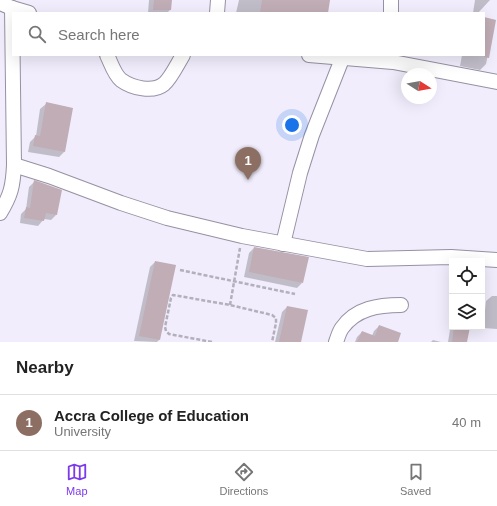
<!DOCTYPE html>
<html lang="en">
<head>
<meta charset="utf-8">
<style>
	:root { --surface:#fff; --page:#f6f6f6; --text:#222; --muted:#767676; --line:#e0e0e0; --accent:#7c3aed }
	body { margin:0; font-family:Helvetica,sans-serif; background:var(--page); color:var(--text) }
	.controls { position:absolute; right:12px; bottom:12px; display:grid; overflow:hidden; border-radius:0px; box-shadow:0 4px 16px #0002 }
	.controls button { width:36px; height:36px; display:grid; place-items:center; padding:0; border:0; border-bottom:1px solid var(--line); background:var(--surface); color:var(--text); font:20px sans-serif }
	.compass { position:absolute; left:401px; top:68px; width:36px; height:36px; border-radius:50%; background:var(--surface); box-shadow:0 4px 16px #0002; rotate:101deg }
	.you { position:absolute; left:292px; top:125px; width:14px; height:14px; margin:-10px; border:3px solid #fff; border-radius:50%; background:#1a73e8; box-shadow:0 0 0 6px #1a73e833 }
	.badge { display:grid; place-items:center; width:26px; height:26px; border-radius:50%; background:var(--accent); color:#fff; font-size:13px; font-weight:700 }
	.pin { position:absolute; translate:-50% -33px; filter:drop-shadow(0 1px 2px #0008) }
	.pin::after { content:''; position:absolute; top:21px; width:14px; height:12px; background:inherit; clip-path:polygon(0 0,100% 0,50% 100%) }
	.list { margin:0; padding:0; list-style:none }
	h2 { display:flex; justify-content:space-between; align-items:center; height:52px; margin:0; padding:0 16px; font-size:17px }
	h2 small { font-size:13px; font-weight:400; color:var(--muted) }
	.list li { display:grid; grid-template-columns:26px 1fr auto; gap:12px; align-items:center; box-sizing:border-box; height:56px; padding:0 16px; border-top:1px solid var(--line) }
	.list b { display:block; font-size:15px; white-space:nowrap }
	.list p { margin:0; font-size:13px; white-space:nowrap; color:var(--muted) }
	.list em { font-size:13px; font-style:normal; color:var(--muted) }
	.icon { flex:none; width:22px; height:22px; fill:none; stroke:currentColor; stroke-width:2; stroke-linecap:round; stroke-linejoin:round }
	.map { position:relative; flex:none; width:497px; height:342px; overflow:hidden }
	.search { position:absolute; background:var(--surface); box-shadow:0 4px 16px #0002; left:12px; right:12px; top:12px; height:44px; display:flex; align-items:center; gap:10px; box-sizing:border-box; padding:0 14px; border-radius:0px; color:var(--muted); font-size:15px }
	.sheet { height:108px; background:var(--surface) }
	nav { display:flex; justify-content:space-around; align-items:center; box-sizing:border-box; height:56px; border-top:1px solid var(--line); background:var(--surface); font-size:11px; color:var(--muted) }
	nav a { display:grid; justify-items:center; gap:2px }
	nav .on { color:var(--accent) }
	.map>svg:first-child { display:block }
	.shadow { fill:#0003 }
	.building { fill:#c1adb5 }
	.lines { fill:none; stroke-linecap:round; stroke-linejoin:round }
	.minor-casing { stroke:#9691a3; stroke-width:16 }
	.path { stroke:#b3b0bc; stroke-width:2.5; stroke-dasharray:4 2; stroke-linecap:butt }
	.minor { stroke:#fff; stroke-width:14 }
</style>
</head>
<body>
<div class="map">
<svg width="497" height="342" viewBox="0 0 497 342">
	<rect width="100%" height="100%" fill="#f1edfc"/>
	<g class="shadow">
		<polygon points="149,0 171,0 170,10 167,13 148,13"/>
		<polygon points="239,0 329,0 327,13 236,13"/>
		<polygon points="475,0 490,0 478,13 473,13"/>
		<polygon points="484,18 495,20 486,64 480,70 460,66 462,55 484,55"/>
		<polygon points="46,104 72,109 64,152 59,157 28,152 30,142 36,136 40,109"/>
		<polygon points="35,181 56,215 51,220 44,219 38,226 20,223 21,214 26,209 29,187"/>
		<polygon points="254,248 302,283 297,288 244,277 249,253"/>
		<polygon points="155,262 159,340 157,342 134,341 150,267"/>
		<polygon points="492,296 497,296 497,329 483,328 486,301"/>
		<polygon points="287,307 300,342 275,342 282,312"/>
		<polygon points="379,326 397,342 355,342 357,337 362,332 372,336 374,331"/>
		<polygon points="453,327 464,327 466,342 448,342 450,330"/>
		<polygon points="433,340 441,342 431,342"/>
	</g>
	<g class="building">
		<polygon points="154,0 172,0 171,10 153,10"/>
		<polygon points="262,0 330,0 328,13 260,13"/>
		<polygon points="484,17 496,20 489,58 484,57"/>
		<polygon points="46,102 73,108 65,152 33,146 35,135 40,136"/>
		<polygon points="34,180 62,190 57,215 46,213 44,221 24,218 26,207 30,208"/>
		<polygon points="254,247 309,257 303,283 249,272"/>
		<polygon points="155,261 176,265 160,340 139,336"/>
		<polygon points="287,306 308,310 301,342 279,342"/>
		<polygon points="379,325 401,333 398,342 357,342 362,331 375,336"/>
		<polygon points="454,327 470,327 467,342 452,342"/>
	</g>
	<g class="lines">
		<g class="minor-casing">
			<g id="minor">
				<polyline points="391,0 391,13"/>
				<polyline points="0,3 12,8"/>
				<polyline points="217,13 218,0"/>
				<path d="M 107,55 C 111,63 114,74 121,80 C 132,88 153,93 164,84 C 171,78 178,63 183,55"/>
				<polyline points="309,55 393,62 497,82"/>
				<polyline points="14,165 49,176 121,203 167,218 242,236 367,259 451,257 497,260"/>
				<path d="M 0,213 C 11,195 13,186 14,165 L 12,8 L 29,13"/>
				<polyline points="283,244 300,173 312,135 342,59"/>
				<path d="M 336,342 C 338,337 339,332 342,328 C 356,308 379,305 401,305"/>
			</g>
		</g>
		<g class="path">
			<polyline points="180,270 295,294"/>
			<polyline points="230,305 240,248"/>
			<polyline points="212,342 169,334 166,331 165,327 171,298 173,295 230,305 272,315 276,318 276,323 272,342"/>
		</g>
		<use href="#minor" class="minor"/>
	</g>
</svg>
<div class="controls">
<button><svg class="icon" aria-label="locate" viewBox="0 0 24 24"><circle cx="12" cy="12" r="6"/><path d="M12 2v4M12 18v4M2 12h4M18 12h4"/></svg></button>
<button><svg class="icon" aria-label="layers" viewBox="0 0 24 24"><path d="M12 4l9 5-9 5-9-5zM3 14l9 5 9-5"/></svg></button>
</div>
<svg class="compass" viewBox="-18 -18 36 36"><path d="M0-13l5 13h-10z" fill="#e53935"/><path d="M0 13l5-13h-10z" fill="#767676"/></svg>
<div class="you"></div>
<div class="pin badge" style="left:248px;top:180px;background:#8d6e63">1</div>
<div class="search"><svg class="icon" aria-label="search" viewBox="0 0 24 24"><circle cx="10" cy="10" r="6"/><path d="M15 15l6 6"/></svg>Search here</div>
</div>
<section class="sheet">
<h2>Nearby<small></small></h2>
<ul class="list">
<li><span class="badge" style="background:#8d6e63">1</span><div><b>Accra College of Education</b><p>University</p></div><em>40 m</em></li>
</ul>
</section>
<nav>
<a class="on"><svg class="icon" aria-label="map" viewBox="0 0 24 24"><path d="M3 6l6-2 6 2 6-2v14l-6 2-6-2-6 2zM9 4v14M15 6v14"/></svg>Map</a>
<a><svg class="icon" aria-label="directions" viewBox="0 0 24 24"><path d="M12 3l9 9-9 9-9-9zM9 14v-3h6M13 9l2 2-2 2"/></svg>Directions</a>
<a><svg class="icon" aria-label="saved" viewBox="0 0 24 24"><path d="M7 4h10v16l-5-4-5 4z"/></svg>Saved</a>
</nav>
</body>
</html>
